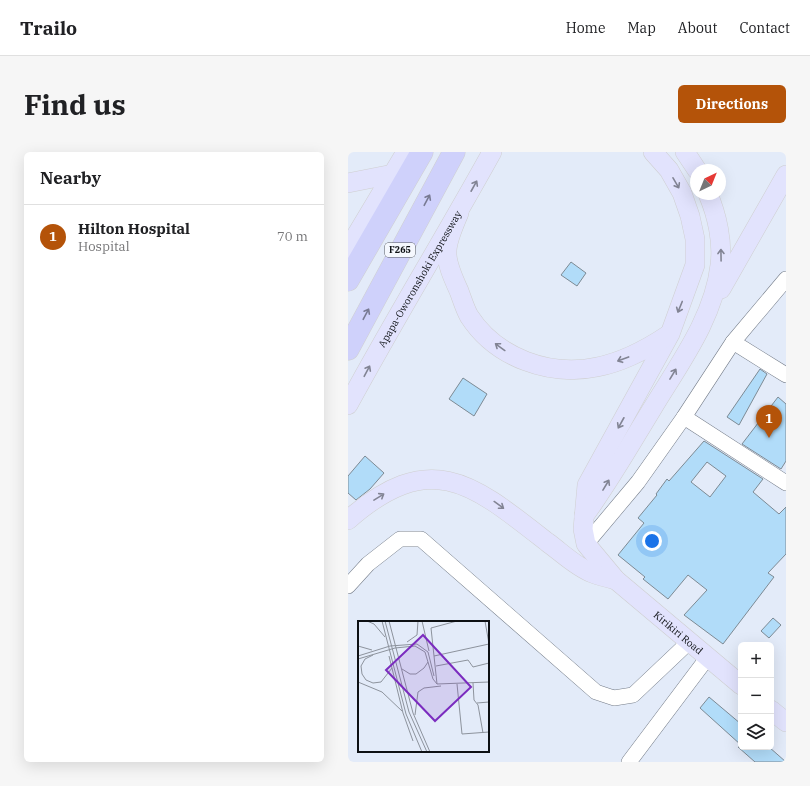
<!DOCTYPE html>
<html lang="en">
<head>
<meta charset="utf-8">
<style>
	:root { --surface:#fff; --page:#f6f6f6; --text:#202124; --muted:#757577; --line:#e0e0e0; --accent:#b45309 }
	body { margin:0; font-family:"IBM Plex Serif",serif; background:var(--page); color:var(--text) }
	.controls { position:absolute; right:12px; bottom:12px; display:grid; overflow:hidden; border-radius:6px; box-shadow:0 4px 16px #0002 }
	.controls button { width:36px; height:36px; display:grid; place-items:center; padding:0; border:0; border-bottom:1px solid var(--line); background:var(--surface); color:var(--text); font:20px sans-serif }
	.compass { position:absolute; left:342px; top:12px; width:36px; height:36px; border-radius:50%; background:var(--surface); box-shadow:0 4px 16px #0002; rotate:43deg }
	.you { position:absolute; left:304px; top:389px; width:14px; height:14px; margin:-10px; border:3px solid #fff; border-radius:50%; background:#1a73e8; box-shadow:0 0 0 6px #1a73e833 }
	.badge { display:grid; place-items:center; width:26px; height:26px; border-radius:50%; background:var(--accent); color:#fff; font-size:13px; font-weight:700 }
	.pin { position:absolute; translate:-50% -33px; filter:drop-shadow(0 1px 2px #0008) }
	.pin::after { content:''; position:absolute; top:21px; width:14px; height:12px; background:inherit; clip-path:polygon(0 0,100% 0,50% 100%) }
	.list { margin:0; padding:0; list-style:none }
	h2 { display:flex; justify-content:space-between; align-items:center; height:52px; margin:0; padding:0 16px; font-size:17px }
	h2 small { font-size:13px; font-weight:400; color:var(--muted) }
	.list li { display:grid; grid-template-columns:26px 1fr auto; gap:12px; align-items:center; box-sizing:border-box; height:64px; padding:0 16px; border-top:1px solid var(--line) }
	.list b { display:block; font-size:15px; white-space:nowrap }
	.list p { margin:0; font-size:13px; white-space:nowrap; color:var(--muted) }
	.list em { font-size:13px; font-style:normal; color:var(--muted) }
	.icon { flex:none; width:22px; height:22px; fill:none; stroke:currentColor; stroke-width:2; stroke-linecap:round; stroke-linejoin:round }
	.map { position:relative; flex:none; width:438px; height:610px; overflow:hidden; border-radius:6px }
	header { display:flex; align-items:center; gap:24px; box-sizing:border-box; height:56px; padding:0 20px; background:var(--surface); border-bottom:1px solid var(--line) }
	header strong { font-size:19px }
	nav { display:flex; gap:22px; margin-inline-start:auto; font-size:14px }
	.intro { display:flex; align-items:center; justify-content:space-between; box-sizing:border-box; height:96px; padding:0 24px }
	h1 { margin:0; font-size:28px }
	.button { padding:10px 18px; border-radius:6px; background:var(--accent); color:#fff; font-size:14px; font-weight:700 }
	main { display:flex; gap:24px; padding:0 24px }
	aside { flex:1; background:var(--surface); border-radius:6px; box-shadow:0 4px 16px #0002 }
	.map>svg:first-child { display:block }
	.building { fill:#b1dcf9; stroke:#7d8a94; fill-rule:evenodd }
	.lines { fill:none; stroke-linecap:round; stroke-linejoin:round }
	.minor-casing { stroke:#757d89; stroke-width:16 }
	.major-casing { stroke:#cfcfd0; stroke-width:20 }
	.highway-casing { stroke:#cfcfd0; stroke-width:23 }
	.minor { stroke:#fff; stroke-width:15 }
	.major { stroke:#e2e3fd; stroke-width:19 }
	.highway { stroke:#cfd1fb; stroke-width:22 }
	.oneway { stroke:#828494 }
	.oneway2 { stroke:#787a93 }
	.labels { text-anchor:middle; stroke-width:3.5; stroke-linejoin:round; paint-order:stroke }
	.shield { fill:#f5f8fe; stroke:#53565a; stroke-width:1 }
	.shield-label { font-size:9px; font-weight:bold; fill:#0d1014 }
	.street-label { font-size:10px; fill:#0d1014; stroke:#f5f8fe }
	.inset-road { fill:none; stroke:#8d939d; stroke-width:1 }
	.view { fill:#7b2cbf; fill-opacity:0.15; stroke:#7b2cbf; stroke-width:2 }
	.inset-edge { fill:none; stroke:#0d1014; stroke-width:2 }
</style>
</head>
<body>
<header>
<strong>Trailo</strong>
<nav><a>Home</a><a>Map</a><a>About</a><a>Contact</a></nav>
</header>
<div class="intro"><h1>Find us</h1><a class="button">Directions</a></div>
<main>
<aside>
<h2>Nearby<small></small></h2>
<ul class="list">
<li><span class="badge">1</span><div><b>Hilton Hospital</b><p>Hospital</p></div><em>70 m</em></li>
</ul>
</aside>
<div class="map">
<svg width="438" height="610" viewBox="0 0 438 610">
	<rect width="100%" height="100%" fill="#e3ebf9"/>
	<g class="building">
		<polygon points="223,110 238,121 229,134 213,123"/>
		<polygon points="412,217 419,222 391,273 379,265"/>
		<polygon points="115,226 139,242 126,264 101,247"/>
		<polygon points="430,245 438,252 438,309 433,317 394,292"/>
		<path d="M 356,289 L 415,327 L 405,340 L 431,362 L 438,355 L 438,402 L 420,421 L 426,425 L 375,492 L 336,463 L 359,438 L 340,423 L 320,447 L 295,427 L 297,425 L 270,403 L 296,371 L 290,366 L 309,343 L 308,342 L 319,327 L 321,329 ZM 359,310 L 378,324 L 362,345 L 343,330 Z"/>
		<polygon points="17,304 36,321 22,337 8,348 0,341 0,324"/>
		<polygon points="425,466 433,473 421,486 413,479"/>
		<polygon points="361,545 393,572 393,593 352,556"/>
		<polygon points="390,595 421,595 438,610 407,610"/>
	</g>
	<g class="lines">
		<g class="minor-casing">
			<g id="minor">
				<polyline points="385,190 438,223"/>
				<polyline points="336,265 438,331"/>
				<polyline points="238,392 290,330 336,265 385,190 438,127"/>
				<polyline points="0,434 20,412 52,387 73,387 248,540 266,546 285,543 341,490"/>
				<polyline points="281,610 360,505"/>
			</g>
		</g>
		<g class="major-casing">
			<g id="major">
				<path id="s1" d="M 305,0 L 321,18 L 334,41 L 342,64 L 347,87 L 347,113 L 322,182 L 239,333 L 235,377 L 238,392 L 268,428 L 393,533"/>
				<polyline points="337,0 349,18"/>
				<polyline points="0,31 45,22"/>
				<path d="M 111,61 C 107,71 99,88 99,99 C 98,111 106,128 111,139 C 114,147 117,157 121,164 C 148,206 202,225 249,215 C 275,210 299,197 320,183"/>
				<polyline points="0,97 58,0"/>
				<polyline points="373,137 438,23"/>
				<path id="s2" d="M 0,253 C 46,168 97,85 144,0"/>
				<path d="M 236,364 C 261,330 282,293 304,257 C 331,212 366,166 372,113 C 375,90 369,63 360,42"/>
				<path d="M 0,368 C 83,295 125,332 199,390 C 213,400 228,415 244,421 C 252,424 260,426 268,428"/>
				<polyline points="423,558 438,570"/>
			</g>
		</g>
		<g class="highway-casing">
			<g id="highway">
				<polyline points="0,128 74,0"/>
				<polyline points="0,197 106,0"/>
			</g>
		</g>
		<use href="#minor" class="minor"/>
		<use href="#major" class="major"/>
		<use href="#highway" class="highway"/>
	</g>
	<defs><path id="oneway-shaft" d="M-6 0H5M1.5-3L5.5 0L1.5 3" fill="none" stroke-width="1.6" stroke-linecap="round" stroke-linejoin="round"/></defs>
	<g class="oneway">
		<use href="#oneway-shaft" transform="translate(328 31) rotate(60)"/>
		<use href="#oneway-shaft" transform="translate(126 34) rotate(-61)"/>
		<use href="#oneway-shaft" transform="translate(373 103) rotate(-91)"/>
		<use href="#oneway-shaft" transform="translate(332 155) rotate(112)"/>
		<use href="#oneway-shaft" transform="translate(152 195) rotate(-144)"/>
		<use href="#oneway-shaft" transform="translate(275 207) rotate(160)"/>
		<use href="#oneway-shaft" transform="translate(19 219) rotate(-62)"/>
		<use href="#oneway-shaft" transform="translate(325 222) rotate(-59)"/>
		<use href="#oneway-shaft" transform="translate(273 271) rotate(119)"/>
		<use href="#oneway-shaft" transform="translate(258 333) rotate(-59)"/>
		<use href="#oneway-shaft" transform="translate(31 345) rotate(-32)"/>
		<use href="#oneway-shaft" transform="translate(151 353) rotate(36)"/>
	</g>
	<g class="oneway2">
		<use href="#oneway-shaft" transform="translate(79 48) rotate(-62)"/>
		<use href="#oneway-shaft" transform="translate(18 162) rotate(-62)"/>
	</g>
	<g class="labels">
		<rect class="shield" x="37" y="91" width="30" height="14" rx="3"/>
		<g class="shield-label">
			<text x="52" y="101">F265</text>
		</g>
		<g class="street-label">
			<text dy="4" stroke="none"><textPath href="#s2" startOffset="145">Apapa-Oworonshoki Expressway</textPath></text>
			<text dy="4" stroke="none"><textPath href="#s1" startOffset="558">Kirikiri Road</textPath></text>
		</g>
	</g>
	<g transform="translate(10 469)">
		<rect width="131" height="131" fill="#e3ebf9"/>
		<path class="inset-road" d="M 9,0 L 16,3 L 27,16M 24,0 L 48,93 L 64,131M 27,0 L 51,91 L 69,131M 31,0 L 55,92 L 72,131M 64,0 L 71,30M 127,0 L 131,23M 49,21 L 59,14 L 60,0M 0,25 L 14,29M 15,34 L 7,38 L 3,45 L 4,53 L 8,59 L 15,62 L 23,61 L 34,47M 0,35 L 32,25 L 59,23 L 70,31 L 76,55M 31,35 L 45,92 L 55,120M 76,35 L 131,23M 0,38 L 37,27 L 57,25 L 67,31 L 75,58 L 79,63 L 131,61M 78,45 L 110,39 L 115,46 L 131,42M 44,48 L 52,53 L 58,53 L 66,47 L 70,41M 0,61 L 24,71 L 44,90M 115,62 L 116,79 L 120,84 L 125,112M 79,63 L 73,7 L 99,0M 99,63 L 104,113 L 131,111M 119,82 L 131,81M 57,94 L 60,71 L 66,67 L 83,65"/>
		<path class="view" d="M 65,14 L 113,66 L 77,100 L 28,49 Z"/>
		<rect width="131" height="131" class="inset-edge"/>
	</g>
</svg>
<div class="controls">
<button>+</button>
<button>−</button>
<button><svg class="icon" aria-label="layers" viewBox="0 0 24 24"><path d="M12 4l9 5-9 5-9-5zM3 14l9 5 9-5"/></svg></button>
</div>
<svg class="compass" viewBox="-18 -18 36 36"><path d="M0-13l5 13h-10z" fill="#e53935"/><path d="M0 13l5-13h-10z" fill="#757577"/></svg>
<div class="you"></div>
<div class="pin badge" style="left:421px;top:286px">1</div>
</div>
</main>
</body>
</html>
